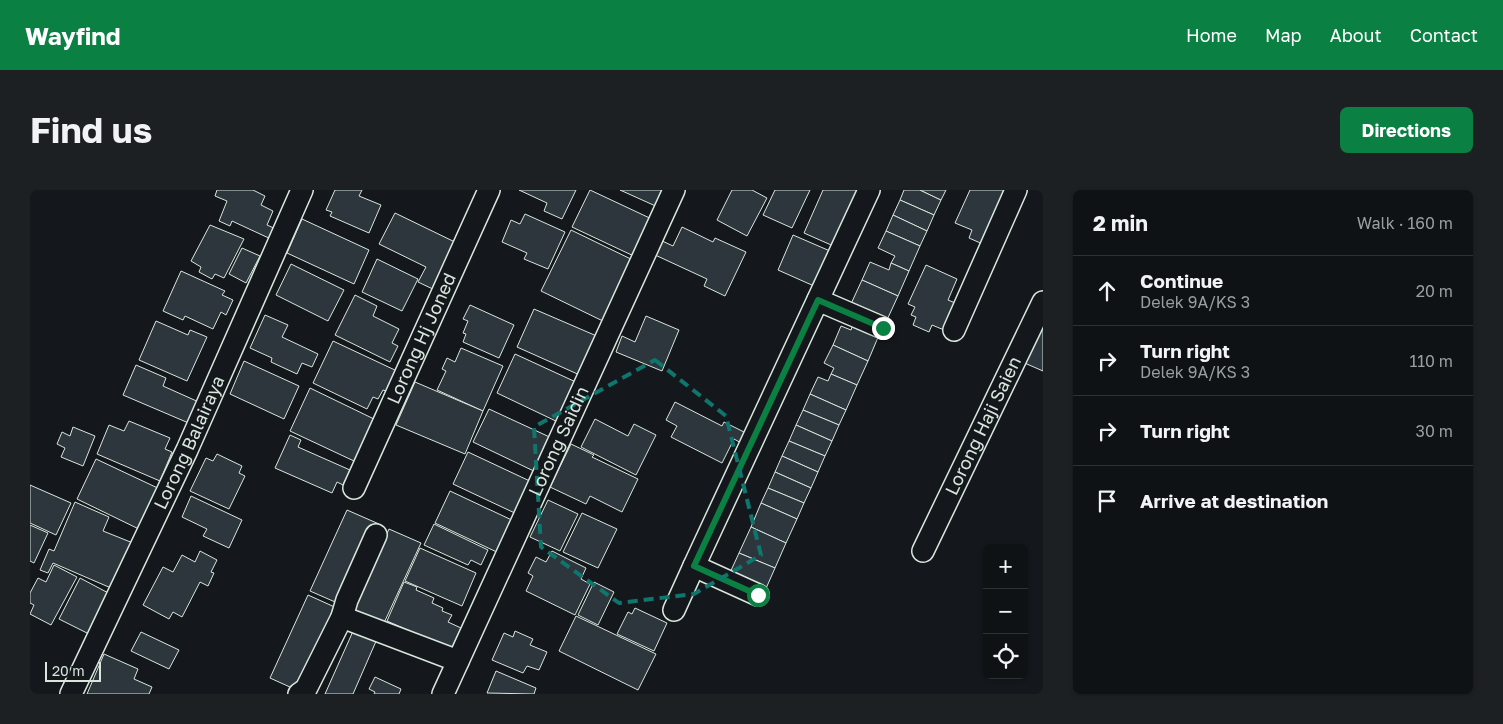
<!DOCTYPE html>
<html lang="en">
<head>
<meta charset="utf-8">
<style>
	:root { --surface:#0f1215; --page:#1d2022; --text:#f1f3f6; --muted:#9b9ea0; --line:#2f3234; --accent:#0b8043 }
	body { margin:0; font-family:"Golos Text",sans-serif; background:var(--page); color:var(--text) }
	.controls { position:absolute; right:15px; bottom:15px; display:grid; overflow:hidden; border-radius:8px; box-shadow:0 1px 4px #0004 }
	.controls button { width:45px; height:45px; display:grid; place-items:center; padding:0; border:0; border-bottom:1px solid var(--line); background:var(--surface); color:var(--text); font:25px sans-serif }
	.scale { position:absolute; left:15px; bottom:12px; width:56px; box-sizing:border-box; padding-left:5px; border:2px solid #d8e6dc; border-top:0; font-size:14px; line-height:18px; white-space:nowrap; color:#d8e6dc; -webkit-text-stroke:4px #14181c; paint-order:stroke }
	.stop { position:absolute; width:15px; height:15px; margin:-11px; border:4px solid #0b8043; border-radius:50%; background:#fff }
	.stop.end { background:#0b8043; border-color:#fff; box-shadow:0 1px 5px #0008 }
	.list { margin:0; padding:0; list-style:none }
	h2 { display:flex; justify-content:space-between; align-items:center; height:65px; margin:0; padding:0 20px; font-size:21px }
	h2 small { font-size:16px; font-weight:400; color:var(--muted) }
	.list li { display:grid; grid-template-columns:32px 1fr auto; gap:15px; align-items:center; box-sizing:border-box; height:70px; padding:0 20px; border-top:1px solid var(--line) }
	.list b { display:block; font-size:19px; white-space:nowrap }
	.list p { margin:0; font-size:16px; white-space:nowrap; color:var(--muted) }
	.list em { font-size:16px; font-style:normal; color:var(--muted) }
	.icon { flex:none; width:28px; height:28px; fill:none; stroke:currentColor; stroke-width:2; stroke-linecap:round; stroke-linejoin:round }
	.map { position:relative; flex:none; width:1013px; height:504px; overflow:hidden; border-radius:8px }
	header { display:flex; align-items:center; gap:30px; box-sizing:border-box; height:70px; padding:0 25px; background:var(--accent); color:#fff }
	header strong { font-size:24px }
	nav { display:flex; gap:28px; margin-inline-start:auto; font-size:18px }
	.intro { display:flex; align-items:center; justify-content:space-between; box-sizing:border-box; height:120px; padding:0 30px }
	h1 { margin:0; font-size:35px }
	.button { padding:12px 22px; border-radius:8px; background:var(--accent); color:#fff; font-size:18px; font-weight:700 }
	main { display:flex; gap:30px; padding:0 30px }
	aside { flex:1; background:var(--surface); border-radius:8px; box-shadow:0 1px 4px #0004 }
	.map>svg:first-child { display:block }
	.building { fill:#2c363c; stroke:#d8e6dc }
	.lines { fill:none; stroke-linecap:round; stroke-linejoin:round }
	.minor-casing { stroke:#d8e6dc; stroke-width:24 }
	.minor { stroke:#14181c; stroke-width:21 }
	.route { stroke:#0b8043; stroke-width:6 }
	.marked { fill:none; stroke:#0f766e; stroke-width:4; stroke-dasharray:10 6; stroke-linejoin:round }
	.labels { text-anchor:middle; stroke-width:4; stroke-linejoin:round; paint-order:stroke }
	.street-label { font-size:18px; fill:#d8e6dc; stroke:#14181c }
</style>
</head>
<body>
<header>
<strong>Wayfind</strong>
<nav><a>Home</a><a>Map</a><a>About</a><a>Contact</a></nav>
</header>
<div class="intro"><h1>Find us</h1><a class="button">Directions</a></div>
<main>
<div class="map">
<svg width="1013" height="504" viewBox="0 0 1013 504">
	<rect width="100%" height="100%" fill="#14181c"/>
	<g class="building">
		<polygon points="187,0 223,0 235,6 231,15 243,21 237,35 248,40 243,50 202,31 200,36 189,31 197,11 185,6"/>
		<polygon points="305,0 332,0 329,6 351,15 339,43 300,26 302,22 296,20"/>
		<polygon points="489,0 546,0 532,29 514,21 517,13"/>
		<polygon points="560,0 626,31 608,68 542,37"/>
		<polygon points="590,0 638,0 630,18"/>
		<polygon points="702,0 722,0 737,8 717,46 687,30"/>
		<polygon points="745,0 780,0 762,38 733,25"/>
		<polygon points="793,0 834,0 808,58 774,43"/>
		<polygon points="874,0 890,0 911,10 904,25 870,10"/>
		<polygon points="890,0 916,0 911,10"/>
		<polygon points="940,0 979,0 955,55 939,48 942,40 925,33"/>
		<polygon points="870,10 904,25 897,41 863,25"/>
		<polygon points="365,23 429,54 407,101 388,92 396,77 349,54"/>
		<polygon points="495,24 535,42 518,79 494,69 497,63 472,52 481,30 490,34"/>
		<polygon points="863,25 897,41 890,56 856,41"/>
		<polygon points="272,29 339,60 324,94 257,63"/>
		<polygon points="180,35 214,49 194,88 185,84 182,89 169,82 171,77 161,71"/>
		<polygon points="652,37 683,52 685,48 716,62 695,106 674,96 677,89 623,64 630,50 643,56"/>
		<polygon points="541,40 607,72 577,133 511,101"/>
		<polygon points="856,41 890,56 879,81 861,73 865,66 848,58"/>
		<polygon points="763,45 800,61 784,96 748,80"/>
		<polygon points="212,58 230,66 216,93 199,84"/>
		<polygon points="347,69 388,89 372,121 332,102"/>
		<polygon points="840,72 859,80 861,73 879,81 868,106 832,90"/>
		<polygon points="261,74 314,100 298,131 246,105"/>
		<polygon points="896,75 927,89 918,110 930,115 919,142 902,135 899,142 883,135 886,127 881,125 885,117 878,114"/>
		<polygon points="151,81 195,101 192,105 203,110 196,125 191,122 183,139 155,126 153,130 133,121"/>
		<polygon points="832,90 868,106 856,132 820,116"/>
		<polygon points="325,105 347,116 343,126 369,139 362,153 368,156 360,172 305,145"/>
		<polygon points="440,115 484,135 469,168 433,152 436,144 433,143 438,131 433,129"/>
		<polygon points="504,119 569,147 552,186 487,157"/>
		<polygon points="235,125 258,135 252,147 288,164 282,177 272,173 267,184 241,172 242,168 220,158"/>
		<polygon points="616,126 649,140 632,181 586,162 592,146 605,152"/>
		<polygon points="1013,130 1013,181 990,171"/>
		<polygon points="126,131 158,145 160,140 177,147 157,191 109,170"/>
		<polygon points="823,134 849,145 838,171 803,155 811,136 821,140"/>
		<polygon points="303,151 367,181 356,201 353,200 348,209 343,207 337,219 283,193"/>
		<polygon points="803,155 838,171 827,195 801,184 804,178 794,173"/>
		<polygon points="431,158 473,176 453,221 407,200 416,181 412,179 417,168 425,172"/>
		<polygon points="485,164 548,193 530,233 467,203"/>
		<polygon points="214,171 269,196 254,229 200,204"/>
		<polygon points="106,175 136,188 133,196 171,213 161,234 93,205"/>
		<polygon points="801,184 827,195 816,220 780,204 788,187 798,191"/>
		<polygon points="385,192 453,221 435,264 366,235"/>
		<polygon points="280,198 344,229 324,271 260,241"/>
		<polygon points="780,204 816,220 809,235 773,220"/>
		<polygon points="645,212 692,236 694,232 718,244 713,254 704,249 692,273 641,247 647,236 636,230"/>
		<polygon points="459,219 526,250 510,284 443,252"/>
		<polygon points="773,220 809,235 802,251 766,235"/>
		<polygon points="565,229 598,246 604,234 626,245 606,285 551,257"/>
		<polygon points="99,231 140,248 135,259 142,262 130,291 67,264 79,235 94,241"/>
		<polygon points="766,235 802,251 795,266 759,251"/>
		<polygon points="43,237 65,246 53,276 31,267 35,258 27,254 32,242 40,246"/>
		<polygon points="260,245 271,250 268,257 320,280 313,295 307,292 302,303 245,278"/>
		<polygon points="759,251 795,266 788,282 752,266"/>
		<polygon points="541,254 564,265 562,267 608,289 592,322 560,306 556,314 520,297"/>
		<polygon points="438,262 504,293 489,325 423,294"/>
		<polygon points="187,264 212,276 209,283 215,286 199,319 160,301 176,268 183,271"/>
		<polygon points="752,266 788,282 781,298 745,282"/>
		<polygon points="66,269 134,301 115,342 47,309"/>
		<polygon points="745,282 781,298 774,313 738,298"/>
		<polygon points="0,295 41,313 26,345 0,333"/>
		<polygon points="738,298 774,313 767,329 731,313"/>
		<polygon points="420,301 486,332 471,364 405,333"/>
		<polygon points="161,306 212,330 199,358 173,346 177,339 152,327"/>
		<polygon points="518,310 548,324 530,361 500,347"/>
		<polygon points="45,312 79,327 73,341 108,355 88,401 23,373 18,383 10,380 19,359 24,361"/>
		<polygon points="731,313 767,329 756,353 721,337"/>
		<polygon points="317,320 349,334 312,415 280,401"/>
		<polygon points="552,323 587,339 568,378 533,362"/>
		<polygon points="404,334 458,360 451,375 441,370 438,375 394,355"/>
		<polygon points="0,335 18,343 4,373 0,371"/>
		<polygon points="721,337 756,353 745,378 709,363"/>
		<polygon points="359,339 391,353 353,435 321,421"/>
		<polygon points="390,358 446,383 432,416 375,391"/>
		<polygon points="170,361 187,370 181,382 184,383 178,396 170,392 152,427 143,422 139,429 113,415 133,377 143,382 152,365 165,372"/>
		<polygon points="522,361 556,378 551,389 560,394 545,425 496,401 503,386 498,383 506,367 516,372"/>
		<polygon points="709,363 745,378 734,403 698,387"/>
		<polygon points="24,375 47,387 21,435 0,424 4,415 0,413 0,403 8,388 16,392"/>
		<polygon points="50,388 84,406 63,446 29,429"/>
		<polygon points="374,392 387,397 386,400 404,408 402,413 413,418 412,421 422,425 418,432 431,438 419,464 378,446 380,441 357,431"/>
		<polygon points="564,392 584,402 568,435 548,425"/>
		<polygon points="278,405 309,419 271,502 240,488"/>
		<polygon points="605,418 637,433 624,461 587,444 598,422 602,424"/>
		<polygon points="546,426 626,464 608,500 529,461"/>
		<polygon points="324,439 347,449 323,504 295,504"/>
		<polygon points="485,441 503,449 500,455 517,462 509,480 497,476 493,483 462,470 474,443 483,447"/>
		<polygon points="111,442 149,460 139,479 101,461"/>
		<polygon points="74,464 108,479 104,489 122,497 119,504 57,504"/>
		<polygon points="466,481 506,498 504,504 457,503"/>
		<polygon points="345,487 371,499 369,504 344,504 345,502 339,499"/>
	</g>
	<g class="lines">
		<g class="minor-casing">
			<g id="minor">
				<polyline points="788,110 853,138"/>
				<polyline points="924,140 986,0"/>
				<path id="s1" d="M 324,298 L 459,0"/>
				<path id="s2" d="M 893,361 L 1013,112"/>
				<polyline points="728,405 664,376 839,0"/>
				<polyline points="644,420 664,376"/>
				<polyline points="312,427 428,471"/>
				<path id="s3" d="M 41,504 L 157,260 L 272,0"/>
				<polyline points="269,504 276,499 312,427 317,410 346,345"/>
				<path id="s4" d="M 413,504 L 644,0"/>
			</g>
		</g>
		<use href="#minor" class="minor"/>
	</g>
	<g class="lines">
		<polyline class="route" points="728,405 664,376 788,110 853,138"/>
	</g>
	<path class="marked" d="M 625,170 L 696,226 L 731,365 L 664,404 L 589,413 L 511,357 L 504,237 Z"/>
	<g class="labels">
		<g class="street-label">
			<text dy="6" stroke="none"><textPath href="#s1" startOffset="164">Lorong Hj Joned</textPath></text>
			<text dy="6" stroke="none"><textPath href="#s2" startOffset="139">Lorong Haji Saien</textPath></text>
			<text dy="6" stroke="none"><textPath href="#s4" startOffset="278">Lorong Saidin</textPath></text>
			<text dy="6" stroke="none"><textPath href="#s3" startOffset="278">Lorong Balairaya</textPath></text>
		</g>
	</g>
</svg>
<div class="controls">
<button>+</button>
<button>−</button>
<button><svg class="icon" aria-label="locate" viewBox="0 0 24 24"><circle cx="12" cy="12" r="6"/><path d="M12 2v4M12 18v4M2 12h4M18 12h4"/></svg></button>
</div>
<div class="scale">20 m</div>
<div class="stop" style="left:728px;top:405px"></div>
<div class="stop end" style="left:853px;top:138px"></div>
</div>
<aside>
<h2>2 min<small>Walk · 160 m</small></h2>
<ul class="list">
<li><svg class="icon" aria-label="ahead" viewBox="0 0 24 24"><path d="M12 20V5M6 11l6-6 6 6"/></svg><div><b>Continue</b><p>Delek 9A/KS 3</p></div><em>20 m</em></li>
<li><svg class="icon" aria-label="right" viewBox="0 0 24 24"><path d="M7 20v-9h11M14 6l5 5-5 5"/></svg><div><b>Turn right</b><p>Delek 9A/KS 3</p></div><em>110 m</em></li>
<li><svg class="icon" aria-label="right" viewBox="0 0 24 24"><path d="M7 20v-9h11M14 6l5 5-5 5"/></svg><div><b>Turn right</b></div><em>30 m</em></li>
<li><svg class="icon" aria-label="arrive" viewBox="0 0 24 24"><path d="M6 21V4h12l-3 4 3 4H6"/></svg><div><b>Arrive at destination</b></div></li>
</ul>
</aside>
</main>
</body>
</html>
